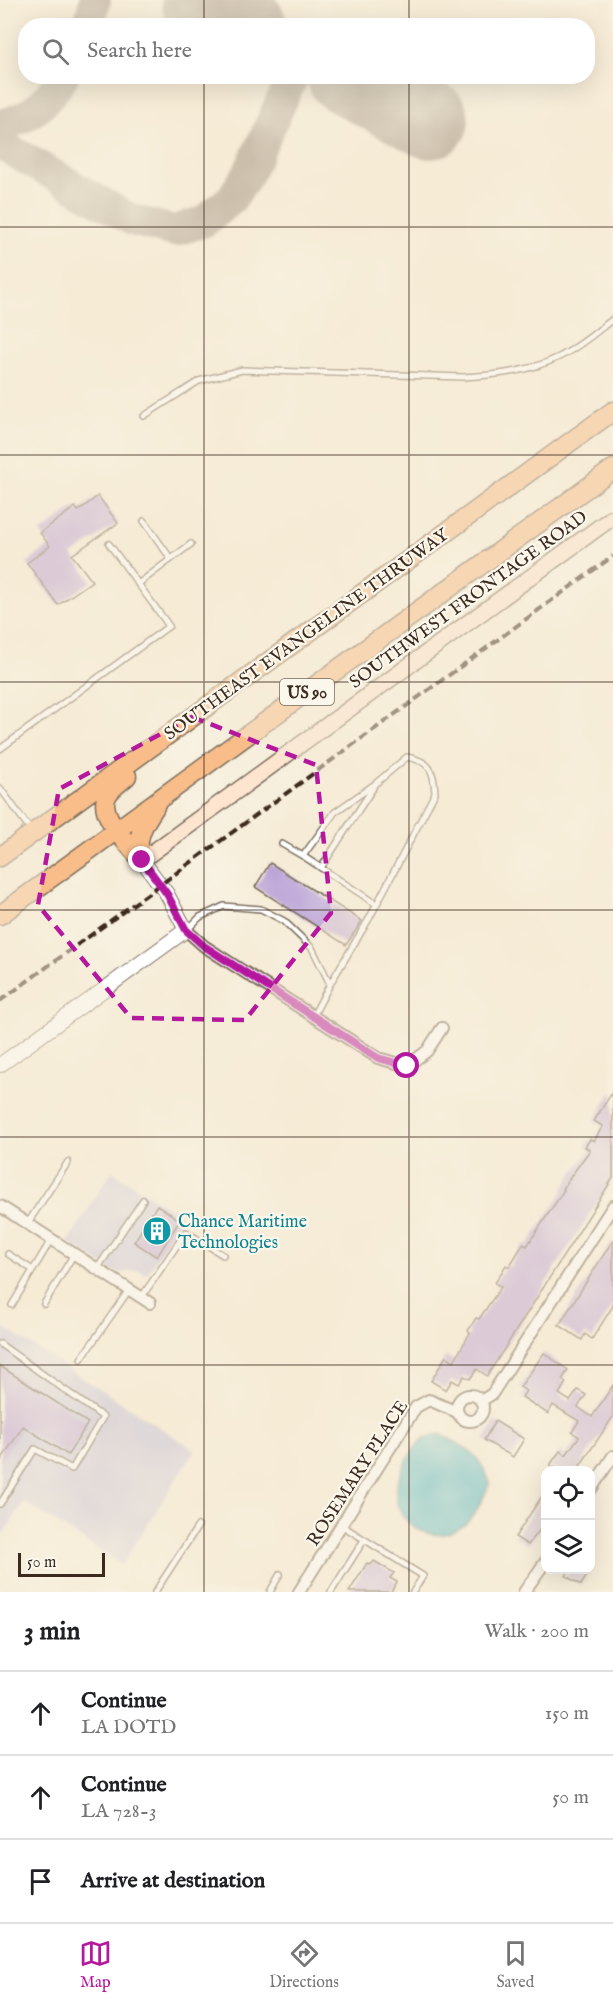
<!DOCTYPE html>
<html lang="en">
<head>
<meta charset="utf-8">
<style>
	:root { --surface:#fff; --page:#f2f2f2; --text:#202124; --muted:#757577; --line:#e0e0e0; --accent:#b5179e }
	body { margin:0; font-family:"IM FELL English",serif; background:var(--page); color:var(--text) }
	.controls { position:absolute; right:18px; bottom:18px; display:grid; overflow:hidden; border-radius:12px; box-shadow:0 6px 24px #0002 }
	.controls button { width:54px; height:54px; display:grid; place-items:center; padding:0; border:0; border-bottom:2px solid var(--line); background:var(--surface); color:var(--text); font:30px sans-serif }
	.scale { position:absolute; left:18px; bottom:15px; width:87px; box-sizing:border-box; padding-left:6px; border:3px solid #3b2a1e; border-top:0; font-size:16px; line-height:21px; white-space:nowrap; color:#3b2a1e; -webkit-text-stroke:4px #fbf7ec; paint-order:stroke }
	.stop { position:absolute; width:18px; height:18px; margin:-14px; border:4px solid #b5179e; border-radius:50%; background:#fff }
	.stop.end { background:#b5179e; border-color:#fff; box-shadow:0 2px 6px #0008 }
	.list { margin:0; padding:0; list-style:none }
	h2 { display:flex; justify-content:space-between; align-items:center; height:78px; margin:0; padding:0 24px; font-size:26px }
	h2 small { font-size:20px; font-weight:400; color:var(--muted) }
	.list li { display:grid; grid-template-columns:39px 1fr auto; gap:18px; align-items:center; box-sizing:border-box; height:84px; padding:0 24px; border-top:2px solid var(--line) }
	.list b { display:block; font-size:22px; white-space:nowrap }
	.list p { margin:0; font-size:20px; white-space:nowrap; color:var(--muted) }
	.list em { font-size:20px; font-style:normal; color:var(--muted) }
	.icon { flex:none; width:33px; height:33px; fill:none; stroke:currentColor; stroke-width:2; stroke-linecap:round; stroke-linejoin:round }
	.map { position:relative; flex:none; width:613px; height:1592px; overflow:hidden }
	.search { position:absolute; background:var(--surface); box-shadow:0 6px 24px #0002; left:18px; right:18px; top:18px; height:66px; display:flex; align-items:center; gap:15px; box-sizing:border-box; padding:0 21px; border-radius:24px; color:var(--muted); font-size:22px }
	.sheet { height:330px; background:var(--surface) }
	nav { display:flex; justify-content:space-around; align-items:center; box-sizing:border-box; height:84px; border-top:2px solid var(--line); background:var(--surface); font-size:16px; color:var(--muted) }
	nav a { display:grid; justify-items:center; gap:3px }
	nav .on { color:var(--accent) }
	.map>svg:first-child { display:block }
	.industrial { fill:#c3c1db }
	.water { fill:#46b4c2; stroke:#406f70; stroke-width:1.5 }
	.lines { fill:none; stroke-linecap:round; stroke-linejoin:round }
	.taxiway { stroke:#988a7a; stroke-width:32 }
	.runway { stroke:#988a7a; stroke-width:78 }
	.building { fill:#bca5d8 }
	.service-casing { stroke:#7c6e5e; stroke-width:8 }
	.minor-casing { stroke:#7c6e5e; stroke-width:14 }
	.tertiary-casing { stroke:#7c6e5e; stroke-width:16 }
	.secondary-casing { stroke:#7c6e5e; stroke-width:18 }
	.trunk-casing { stroke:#7c6e5e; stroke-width:21 }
	.service { stroke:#fff; stroke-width:5 }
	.minor { stroke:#fff; stroke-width:10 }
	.tertiary { stroke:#fff; stroke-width:14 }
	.secondary { stroke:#fde5d0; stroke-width:15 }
	.trunk { stroke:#f9bd89; stroke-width:18 }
	.rail { stroke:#3b2a1e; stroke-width:4; stroke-dasharray:9 4.5; stroke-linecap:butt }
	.route { stroke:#b5179e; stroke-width:8 }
	.marked { fill:none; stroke:#b5179e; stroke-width:4.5; stroke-dasharray:12 8; stroke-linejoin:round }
	.grid { fill:none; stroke:#3b2a1e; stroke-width:1.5; stroke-opacity:0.55 }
	.labels { text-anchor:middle; stroke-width:4.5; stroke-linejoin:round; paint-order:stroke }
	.shield { fill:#fbf7ec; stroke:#75685c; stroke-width:1.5 }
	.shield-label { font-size:16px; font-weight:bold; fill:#3b2a1e }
	.street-label { font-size:18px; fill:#3b2a1e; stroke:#fbf7ec }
	.culture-label { font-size:18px; fill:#0d838f; stroke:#fbf7ec; text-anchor:start }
</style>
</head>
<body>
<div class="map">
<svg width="613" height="1592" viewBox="0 0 613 1592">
	<rect width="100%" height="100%" fill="#fbf7ec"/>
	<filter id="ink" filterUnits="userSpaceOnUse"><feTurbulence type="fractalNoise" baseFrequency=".0167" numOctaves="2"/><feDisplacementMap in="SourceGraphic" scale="12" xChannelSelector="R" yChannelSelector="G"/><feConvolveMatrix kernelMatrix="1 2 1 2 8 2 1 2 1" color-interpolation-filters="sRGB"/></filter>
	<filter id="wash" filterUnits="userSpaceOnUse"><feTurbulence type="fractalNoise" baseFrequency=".008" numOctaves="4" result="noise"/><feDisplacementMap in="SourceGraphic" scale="24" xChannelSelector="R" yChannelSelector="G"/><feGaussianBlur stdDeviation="1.35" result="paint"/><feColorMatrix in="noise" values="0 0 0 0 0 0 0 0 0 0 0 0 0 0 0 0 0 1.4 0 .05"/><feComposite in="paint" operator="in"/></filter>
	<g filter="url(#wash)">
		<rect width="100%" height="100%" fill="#f5ebd6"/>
		<g class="industrial">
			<polygon points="112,1171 182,1217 147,1274 138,1270 119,1273 111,1270 68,1242"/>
			<polygon points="0,1325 195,1450 122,1565 24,1502 0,1539"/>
		</g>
		<path class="water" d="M 440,1434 C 465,1446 481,1455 490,1483 C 483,1498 476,1516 463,1526 C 438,1546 399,1529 396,1497 C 395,1484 400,1474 406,1462 C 410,1454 418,1442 426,1437 C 430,1436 436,1435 440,1434 Z"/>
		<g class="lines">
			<g class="taxiway">
				<polyline points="89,26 95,0"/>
				<path d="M 0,125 C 30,119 48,102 63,76"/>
				<polyline points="0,144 132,220 174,231 205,221 231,199 248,174 293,76"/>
			</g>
			<g class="runway">
				<polyline points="200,0 248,26"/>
				<polyline points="346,76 430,120"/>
			</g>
		</g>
		<g id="blocks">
			<g class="building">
				<polygon points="98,496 118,523 72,555 92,581 58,605 27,563 50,546 40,533 75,507 78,511"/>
				<polygon points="270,863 362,921 346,945 255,887"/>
				<polygon points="613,1091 613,1178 487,1376 477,1369 470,1379 464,1376 459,1384 452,1380 446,1390 431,1381 446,1356 454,1361 470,1333 468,1331 476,1318 479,1319 501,1287 495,1283 506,1265 509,1267 523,1244 527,1246 564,1190 563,1189 571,1176 590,1150 585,1147 590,1139 594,1141 603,1126 594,1121"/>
				<polygon points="157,1205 180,1220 157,1257 134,1242"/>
				<polygon points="613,1240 613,1306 592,1339 585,1334 582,1340 559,1325"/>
				<polygon points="544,1353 568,1370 562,1380 566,1382 559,1394 570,1401 578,1390 586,1395 578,1407 592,1417 613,1385 613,1417 577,1470 559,1470 550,1465 560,1451 566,1455 579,1437 572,1432 579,1421 553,1405 548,1414 522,1397 526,1391 520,1387"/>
				<polygon points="0,1366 88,1423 68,1455 23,1426 0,1462"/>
				<polygon points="495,1421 524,1439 513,1457 484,1440"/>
				<polygon points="546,1490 546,1522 528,1545 515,1537"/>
				<polygon points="374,1561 394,1573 390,1578 397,1582 391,1592 349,1592 367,1563 371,1565"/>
				<polygon points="570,1569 591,1569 581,1585 566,1576"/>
			</g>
		</g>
	</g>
	<g filter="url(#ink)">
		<use href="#blocks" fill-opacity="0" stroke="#7c6e5e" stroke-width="1.5"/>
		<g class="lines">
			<g class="service-casing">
				<g id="service">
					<path d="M 144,416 L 199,381 L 242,370 L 463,377 C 496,375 529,372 559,357 C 578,348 596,332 613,319"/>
					<polyline points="144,521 171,559"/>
					<polyline points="138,584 191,544"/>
					<polyline points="0,749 169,626 109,544"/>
					<polyline points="0,788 30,829"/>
					<polyline points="282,844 303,856"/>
					<polyline points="321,868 373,788"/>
					<polyline points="188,929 200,917 224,906 261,909 284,921 312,948 330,984"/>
					<path d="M 313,1016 L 330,984 L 369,919 L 435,793 C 434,770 430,761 407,757 L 375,784 L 335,812 L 303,856 L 376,904"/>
					<polyline points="27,1224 68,1162"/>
					<polyline points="8,1254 33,1270"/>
					<polyline points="97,1269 143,1200"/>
					<polyline points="141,1298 186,1232 223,1255"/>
					<polyline points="44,1304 74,1254"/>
					<polyline points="12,1305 51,1240"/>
					<polyline points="0,1344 103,1417 72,1469 35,1449 0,1504"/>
					<polyline points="81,1359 129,1290"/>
					<polyline points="341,1525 423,1576 413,1592"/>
					<polyline points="155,1592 198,1526"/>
					<polyline points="270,1592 280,1574"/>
					<polyline points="331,1592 364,1540"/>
				</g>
			</g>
			<g class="minor-casing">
				<g id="minor">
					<polyline points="186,930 204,946 378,1058 407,1066 427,1051 442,1028"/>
					<polyline points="0,1206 150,1303"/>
					<circle cx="470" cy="1408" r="13"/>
					<polyline points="481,1401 492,1394 613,1206"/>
					<polyline points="590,1491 613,1456"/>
					<polyline points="299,1592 416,1407 429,1400 457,1412"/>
					<polyline points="524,1592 546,1561"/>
				</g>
			</g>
			<g class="tertiary-casing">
				<polyline id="tertiary" points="0,1065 186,930 167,894 142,860"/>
			</g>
			<g class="secondary-casing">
				<polyline id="secondary" points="142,860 613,517"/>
			</g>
			<g class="trunk-casing">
				<g id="trunk">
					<path d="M 127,776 C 121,782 112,787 107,796 C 97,815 130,846 142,860"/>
					<polyline points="0,857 613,411"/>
					<path d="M 141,858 C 134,839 144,823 155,807"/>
					<polyline points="0,915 613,469"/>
				</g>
			</g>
			<use href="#service" class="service"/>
			<use href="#minor" class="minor"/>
			<use href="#tertiary" class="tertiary"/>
			<use href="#secondary" class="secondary"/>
			<use href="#trunk" class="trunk"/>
			<polyline class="rail" points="0,1001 613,556"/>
		</g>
	</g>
	<g class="lines" filter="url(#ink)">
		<polyline class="route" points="142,860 167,894 186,930 204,946 378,1058 407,1066"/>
	</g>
	<path d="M0 0H613V1592H0ZM 192,717 L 316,765 L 331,913 L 245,1020 L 131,1018 L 38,905 L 59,789 Z" fill="#f5ebd6" fill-opacity=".55" fill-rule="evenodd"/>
	<path class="marked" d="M 192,717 L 316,765 L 331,913 L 245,1020 L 131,1018 L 38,905 L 59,789 Z"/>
	<path class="grid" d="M 204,0 L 204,26M 409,0 L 409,26M 204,76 L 204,1592M 409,76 L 409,1592M 0,227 L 613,227M 0,455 L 613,455M 0,682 L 613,682M 0,910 L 613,910M 0,1137 L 613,1137M 0,1365 L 613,1365"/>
	<defs>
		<g id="building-disc" transform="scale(1.5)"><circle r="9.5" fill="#0f9aa8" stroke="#fbf7ec"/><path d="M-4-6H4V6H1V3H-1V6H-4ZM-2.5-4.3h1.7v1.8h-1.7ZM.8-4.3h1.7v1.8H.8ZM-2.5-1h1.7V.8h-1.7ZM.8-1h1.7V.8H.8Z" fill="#fff"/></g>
	</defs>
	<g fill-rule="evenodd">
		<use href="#building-disc" x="157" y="1231"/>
	</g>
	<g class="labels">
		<rect class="shield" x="280" y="679" width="54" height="26" rx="4.5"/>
		<g class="shield-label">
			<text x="307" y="698">US 90</text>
		</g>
		<g class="street-label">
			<text transform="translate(468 599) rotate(-36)" y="6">SOUTHWEST FRONTAGE ROAD</text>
			<text transform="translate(306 634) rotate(-36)" y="6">SOUTHEAST EVANGELINE THRUWAY</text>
			<text transform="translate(357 1473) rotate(-57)" y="6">ROSEMARY PLACE</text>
		</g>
		<g class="culture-label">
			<text x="178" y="1227">Chance Maritime<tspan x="178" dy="21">Technologies</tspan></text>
		</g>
	</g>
</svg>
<div class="controls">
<button><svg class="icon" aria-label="locate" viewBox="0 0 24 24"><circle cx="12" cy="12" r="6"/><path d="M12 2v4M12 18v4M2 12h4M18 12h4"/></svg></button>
<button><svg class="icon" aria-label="layers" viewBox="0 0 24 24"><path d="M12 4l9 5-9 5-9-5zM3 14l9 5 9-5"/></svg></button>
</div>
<div class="scale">50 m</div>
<div class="stop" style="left:407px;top:1066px"></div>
<div class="stop end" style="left:142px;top:860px"></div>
<div class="search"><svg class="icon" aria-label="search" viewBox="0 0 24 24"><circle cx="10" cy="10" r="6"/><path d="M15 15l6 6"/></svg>Search here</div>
</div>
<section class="sheet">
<h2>3 min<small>Walk · 200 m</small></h2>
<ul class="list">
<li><svg class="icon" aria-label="ahead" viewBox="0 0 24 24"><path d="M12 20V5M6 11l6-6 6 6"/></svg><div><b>Continue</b><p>LA DOTD</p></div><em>150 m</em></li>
<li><svg class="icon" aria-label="ahead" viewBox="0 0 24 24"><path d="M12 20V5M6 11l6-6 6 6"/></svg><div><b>Continue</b><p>LA 728-3</p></div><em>50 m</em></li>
<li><svg class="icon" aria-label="arrive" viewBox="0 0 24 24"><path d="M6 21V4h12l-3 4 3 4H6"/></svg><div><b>Arrive at destination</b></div></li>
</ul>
</section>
<nav>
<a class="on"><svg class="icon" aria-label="map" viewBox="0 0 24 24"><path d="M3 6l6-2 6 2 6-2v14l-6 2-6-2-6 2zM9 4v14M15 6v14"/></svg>Map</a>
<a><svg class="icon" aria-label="directions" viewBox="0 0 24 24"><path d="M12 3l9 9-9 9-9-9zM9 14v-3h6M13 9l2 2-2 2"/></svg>Directions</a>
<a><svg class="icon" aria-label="saved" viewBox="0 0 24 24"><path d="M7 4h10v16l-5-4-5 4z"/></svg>Saved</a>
</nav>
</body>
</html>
